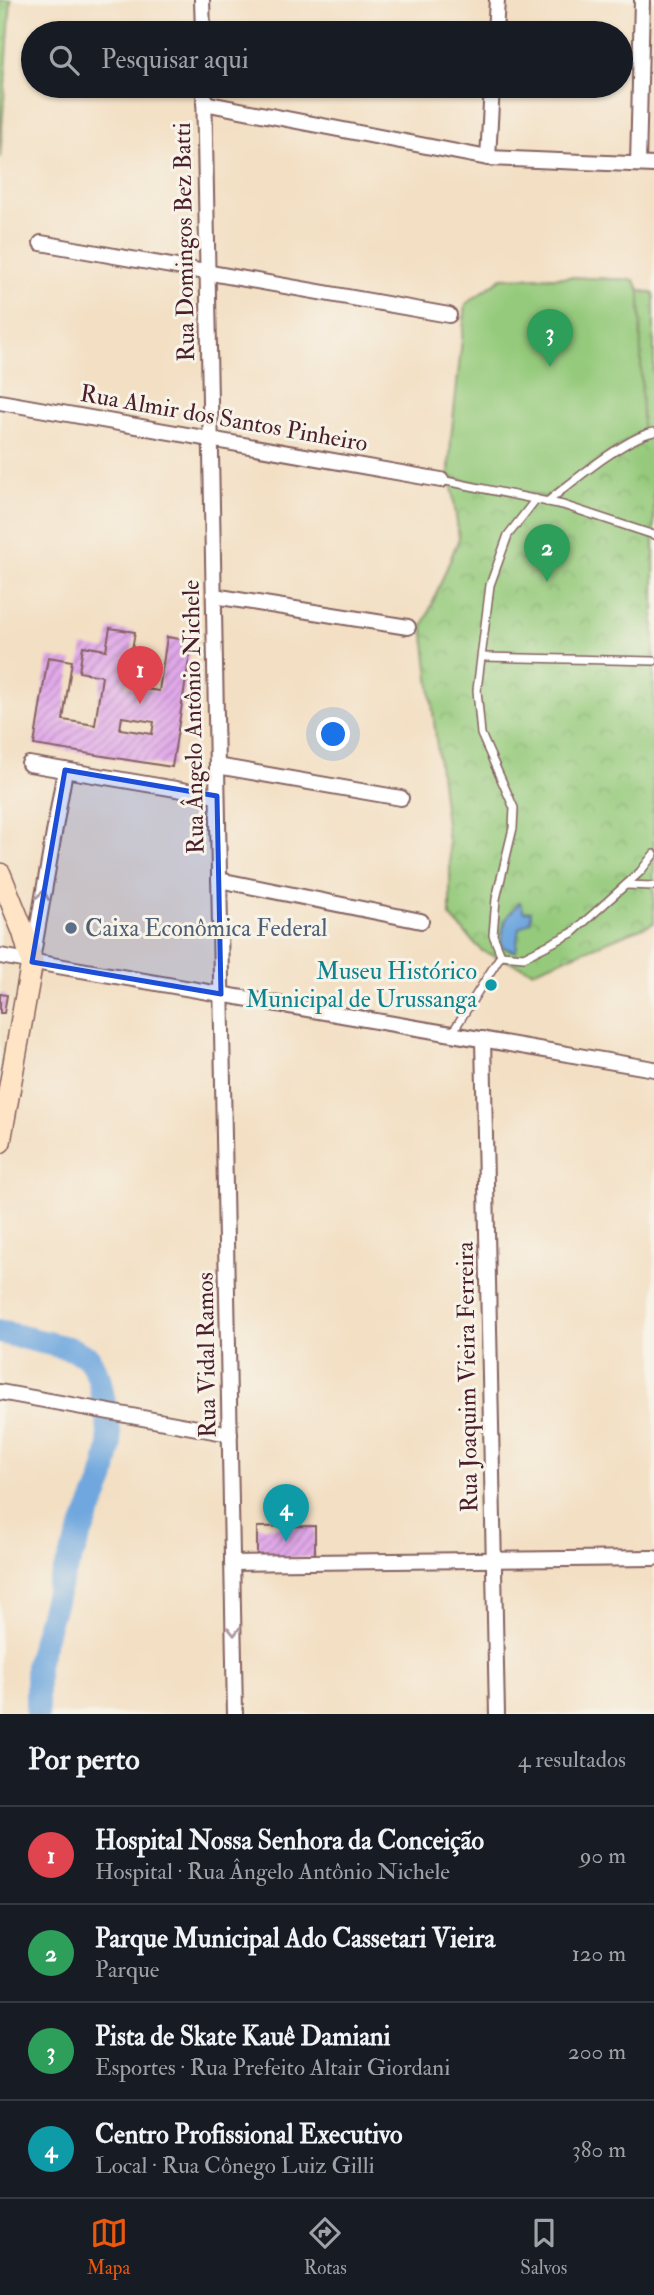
<!DOCTYPE html>
<html lang="pt">
<head>
<meta charset="utf-8">
<style>
	:root { --surface:#171b24; --page:#242831; --text:#f1f3f6; --muted:#9ea1a6; --line:#363941; --accent:#ea580c }
	body { margin:0; font-family:"IM FELL Double Pica",serif; background:var(--page); color:var(--text) }
	.you { position:absolute; left:334px; top:735px; width:24px; height:24px; margin:-18px; border:5px solid #fff; border-radius:50%; background:#1a73e8; box-shadow:0 0 0 10px #1a73e833 }
	.badge { display:grid; place-items:center; width:46px; height:46px; border-radius:50%; background:var(--accent); color:#fff; font-size:23px; font-weight:700 }
	.pin { position:absolute; translate:-50% -58px; filter:drop-shadow(0 2px 4px #0008) }
	.pin::after { content:''; position:absolute; top:37px; width:24px; height:21px; background:inherit; clip-path:polygon(0 0,100% 0,50% 100%) }
	.list { margin:0; padding:0; list-style:none }
	h2 { display:flex; justify-content:space-between; align-items:center; height:91px; margin:0; padding:0 28px; font-size:30px }
	h2 small { font-size:23px; font-weight:400; color:var(--muted) }
	.list li { display:grid; grid-template-columns:46px 1fr auto; gap:21px; align-items:center; box-sizing:border-box; height:98px; padding:0 28px; border-top:2px solid var(--line) }
	.list b { display:block; font-size:26px; white-space:nowrap }
	.list p { margin:0; font-size:23px; white-space:nowrap; color:var(--muted) }
	.list em { font-size:23px; font-style:normal; color:var(--muted) }
	.icon { flex:none; width:38px; height:38px; fill:none; stroke:currentColor; stroke-width:2; stroke-linecap:round; stroke-linejoin:round }
	.map { position:relative; flex:none; width:654px; height:1714px; overflow:hidden }
	.search { position:absolute; background:var(--surface); box-shadow:0 2px 5px #0004; left:21px; right:21px; top:21px; height:77px; display:flex; align-items:center; gap:18px; box-sizing:border-box; padding:0 24px; border-radius:38px; color:var(--muted); font-size:26px }
	.sheet { height:483px; background:var(--surface) }
	nav { display:flex; justify-content:space-around; align-items:center; box-sizing:border-box; height:98px; border-top:2px solid var(--line); background:var(--surface); font-size:19px; color:var(--muted) }
	nav a { display:grid; justify-items:center; gap:4px }
	nav .on { color:var(--accent) }
	.map>svg:first-child { display:block }
	.park { fill:url(#park-crowns); stroke:#707454; stroke-width:2 }
	.pitch { fill:#95ca7c; stroke:#707454; stroke-width:2 }
	.water { fill:#70a7de; stroke:#5d6384; stroke-width:2 }
	.lines { fill:none; stroke-linecap:round; stroke-linejoin:round }
	.river { stroke:#70a7de; stroke-width:24 }
	.building { fill:url(#building-hatch); fill-rule:evenodd }
	.lane-casing { stroke:#856260; stroke-width:10 }
	.street-casing { stroke:#856260; stroke-width:18 }
	.secondary-casing { stroke:#856260; stroke-width:24 }
	.lane { stroke:#fff; stroke-width:7 }
	.street { stroke:#fff; stroke-width:14 }
	.secondary { stroke:#ffe4c6; stroke-width:21 }
	.oneway { stroke:#ae9aa0 }
	.marked { fill:#1d4ed8; fill-opacity:0.2; stroke:#1d4ed8; stroke-width:5; stroke-linejoin:round }
	.service-dot { fill:#5c6f8a; stroke:#f7f3e8; stroke-width:2.5 }
	.culture-dot { fill:#0f9aa8; stroke:#f7f3e8; stroke-width:2.5 }
	.labels { text-anchor:middle; stroke-width:6; stroke-linejoin:round; paint-order:stroke }
	.street-label { font-size:24px; fill:#4a1f2b; stroke:#f7f3e8 }
	.service-label { font-size:24px; fill:#4e5e75; stroke:#f7f3e8; text-anchor:start }
	.culture-label { font-size:24px; fill:#0d838f; stroke:#f7f3e8; text-anchor:end }
</style>
</head>
<body>
<div class="map">
<svg width="654" height="1714" viewBox="0 0 654 1714">
	<defs>
		<pattern id="park-crowns" width="20" height="18" patternUnits="userSpaceOnUse" patternTransform="scale(1.75)"><rect width="20" height="18" fill="#95ca7c"/><path d="M2 6a3 3 0 1 1 6 0M12 15a3 3 0 1 1 6 0" fill="none" stroke="#82ad6b"/></pattern>
		<pattern id="building-hatch" width="6" height="6" patternUnits="userSpaceOnUse" patternTransform="scale(1.75)"><rect width="6" height="6" fill="#e1a9e9"/><path d="M-1 1l2-2M0 6l6-6M5 7l2-2" fill="none" stroke="#b889bd"/></pattern>
	</defs>
	<rect width="100%" height="100%" fill="#f7f3e8"/>
	<filter id="ink" filterUnits="userSpaceOnUse"><feTurbulence type="fractalNoise" baseFrequency=".0143" numOctaves="2"/><feDisplacementMap in="SourceGraphic" scale="14" xChannelSelector="R" yChannelSelector="G"/><feConvolveMatrix kernelMatrix="1 2 1 2 8 2 1 2 1" color-interpolation-filters="sRGB"/></filter>
	<filter id="wash" filterUnits="userSpaceOnUse"><feTurbulence type="fractalNoise" baseFrequency=".00686" numOctaves="4" result="noise"/><feDisplacementMap in="SourceGraphic" scale="28" xChannelSelector="R" yChannelSelector="G"/><feGaussianBlur stdDeviation="1.57" result="paint"/><feColorMatrix in="noise" values="0 0 0 0 0 0 0 0 0 0 0 0 0 0 0 0 0 1.4 0 .05"/><feComposite in="paint" operator="in"/></filter>
	<g filter="url(#wash)">
		<rect width="100%" height="100%" fill="#f3dfc3"/>
		<g class="park">
			<polygon points="0,0 11,0 0,158"/>
			<polygon points="565,277 634,280 640,290 654,294 654,923 533,971 482,951 450,916 450,859 423,626 459,538 449,466 466,304 502,278"/>
		</g>
		<polygon class="pitch" points="565,277 634,280 640,291 642,430 546,497 449,477 451,438 466,304 502,278"/>
		<path class="water" d="M 520,902 L 524,912 L 531,911 L 531,921 L 519,928 L 516,952 L 501,946 C 503,923 504,918 520,902 Z"/>
		<g class="lines">
			<polyline class="river" points="0,1332 72,1349 89,1358 99,1378 108,1422 110,1446 103,1480 60,1583 37,1663 37,1714"/>
		</g>
		<g id="blocks">
			<g class="building">
				<path d="M 110,628 L 135,632 L 126,686 L 159,691 L 167,637 L 192,641 L 172,767 L 34,745 L 48,657 L 72,661 L 63,720 L 95,725 L 102,676 L 79,672 L 83,646 L 106,650 ZM 122,717 L 154,722 L 152,734 L 120,729 Z"/>
				<polygon points="0,994 7,995 4,1013 0,1013"/>
				<polygon points="315,1526 315,1557 257,1558 257,1527"/>
			</g>
		</g>
	</g>
	<g filter="url(#ink)">
		<use href="#blocks" fill-opacity="0" stroke="#856260" stroke-width="2"/>
		<g class="lines">
			<g class="lane-casing">
				<g id="lane">
					<polyline points="441,480 563,505 654,535"/>
					<path d="M 547,502 C 571,483 626,437 654,432"/>
					<polyline points="483,657 654,661"/>
					<polyline points="626,885 654,886"/>
					<polyline points="501,955 493,935 496,899 513,828 514,808 481,734 477,690 490,585 508,535 536,499"/>
					<polyline points="452,1033 501,955 524,957 572,933 640,872 654,854"/>
				</g>
			</g>
			<g class="street-casing">
				<g id="street">
					<polyline points="202,0 203,33"/>
					<polyline points="495,33 497,0"/>
					<polyline points="204,86 235,1714"/>
					<polyline points="204,103 488,158 654,165"/>
					<polyline points="488,158 492,86"/>
					<polyline points="638,164 642,0"/>
					<polyline points="41,243 449,315"/>
					<polyline points="0,402 441,480"/>
					<polyline points="214,596 408,627"/>
					<polyline points="29,764 217,796"/>
					<polyline points="217,766 401,798"/>
					<polyline points="219,880 421,921"/>
					<polyline points="33,954 65,770"/>
					<polyline points="0,956 654,1069"/>
					<polyline points="483,1039 497,1714"/>
					<polyline points="0,1392 230,1434"/>
					<polyline points="232,1563 654,1558"/>
				</g>
			</g>
			<g class="secondary-casing">
				<polyline id="secondary" points="0,874 23,931 32,962 0,1142"/>
			</g>
			<use href="#lane" class="lane"/>
			<use href="#street" class="street"/>
			<use href="#secondary" class="secondary"/>
		</g>
		<defs><path id="oneway-chevron" d="M-2-3.5L2.5 0L-2 3.5" fill="none" stroke-width="1.6" stroke-linecap="round" stroke-linejoin="round" transform="scale(1.75)"/></defs>
		<g class="oneway">
			<use href="#oneway-chevron" transform="translate(43 895) rotate(-80)"/>
			<use href="#oneway-chevron" transform="translate(234 1631) rotate(89)"/>
		</g>
	</g>
	<path class="marked" d="M 65,770 L 217,796 L 221,994 L 32,962 Z"/>
	<circle class="service-dot" cx="71" cy="928" r="7"/>
	<circle class="culture-dot" cx="491" cy="985" r="7"/>
	<g class="labels">
		<g class="street-label">
			<text transform="translate(184 242) rotate(-91)" y="8">Rua Domingos Bez Batti</text>
			<text transform="translate(224 418) rotate(10)" y="8">Rua Almir dos Santos Pinheiro</text>
			<text transform="translate(193 717) rotate(-91)" y="8">Rua Ângelo Antônio Nichele</text>
			<text transform="translate(206 1355) rotate(-91)" y="8">Rua Vidal Ramos</text>
			<text transform="translate(467 1377) rotate(-91)" y="8">Rua Joaquim Vieira Ferreira</text>
		</g>
		<g class="service-label">
			<text x="85" y="936">Caixa Econômica Federal</text>
		</g>
		<g class="culture-label">
			<text x="477" y="979">Museu Histórico<tspan x="477" dy="28">Municipal de Urussanga</tspan></text>
		</g>
	</g>
</svg>
<div class="you"></div>
<div class="pin badge" style="left:140px;top:704px;background:#e0444e">1</div>
<div class="pin badge" style="left:547px;top:582px;background:#2e9e5b">2</div>
<div class="pin badge" style="left:550px;top:367px;background:#2e9e5b">3</div>
<div class="pin badge" style="left:286px;top:1542px;background:#0f9aa8">4</div>
<div class="search"><svg class="icon" aria-label="search" viewBox="0 0 24 24"><circle cx="10" cy="10" r="6"/><path d="M15 15l6 6"/></svg>Pesquisar aqui</div>
</div>
<section class="sheet">
<h2>Por perto<small>4 resultados</small></h2>
<ul class="list">
<li><span class="badge" style="background:#e0444e">1</span><div><b>Hospital Nossa Senhora da Conceição</b><p>Hospital · Rua Ângelo Antônio Nichele</p></div><em>90 m</em></li>
<li><span class="badge" style="background:#2e9e5b">2</span><div><b>Parque Municipal Ado Cassetari Vieira</b><p>Parque</p></div><em>120 m</em></li>
<li><span class="badge" style="background:#2e9e5b">3</span><div><b>Pista de Skate Kauê Damiani</b><p>Esportes · Rua Prefeito Altair Giordani</p></div><em>200 m</em></li>
<li><span class="badge" style="background:#0f9aa8">4</span><div><b>Centro Profissional Executivo</b><p>Local · Rua Cônego Luiz Gilli</p></div><em>380 m</em></li>
</ul>
</section>
<nav>
<a class="on"><svg class="icon" aria-label="map" viewBox="0 0 24 24"><path d="M3 6l6-2 6 2 6-2v14l-6 2-6-2-6 2zM9 4v14M15 6v14"/></svg>Mapa</a>
<a><svg class="icon" aria-label="directions" viewBox="0 0 24 24"><path d="M12 3l9 9-9 9-9-9zM9 14v-3h6M13 9l2 2-2 2"/></svg>Rotas</a>
<a><svg class="icon" aria-label="saved" viewBox="0 0 24 24"><path d="M7 4h10v16l-5-4-5 4z"/></svg>Salvos</a>
</nav>
</body>
</html>
